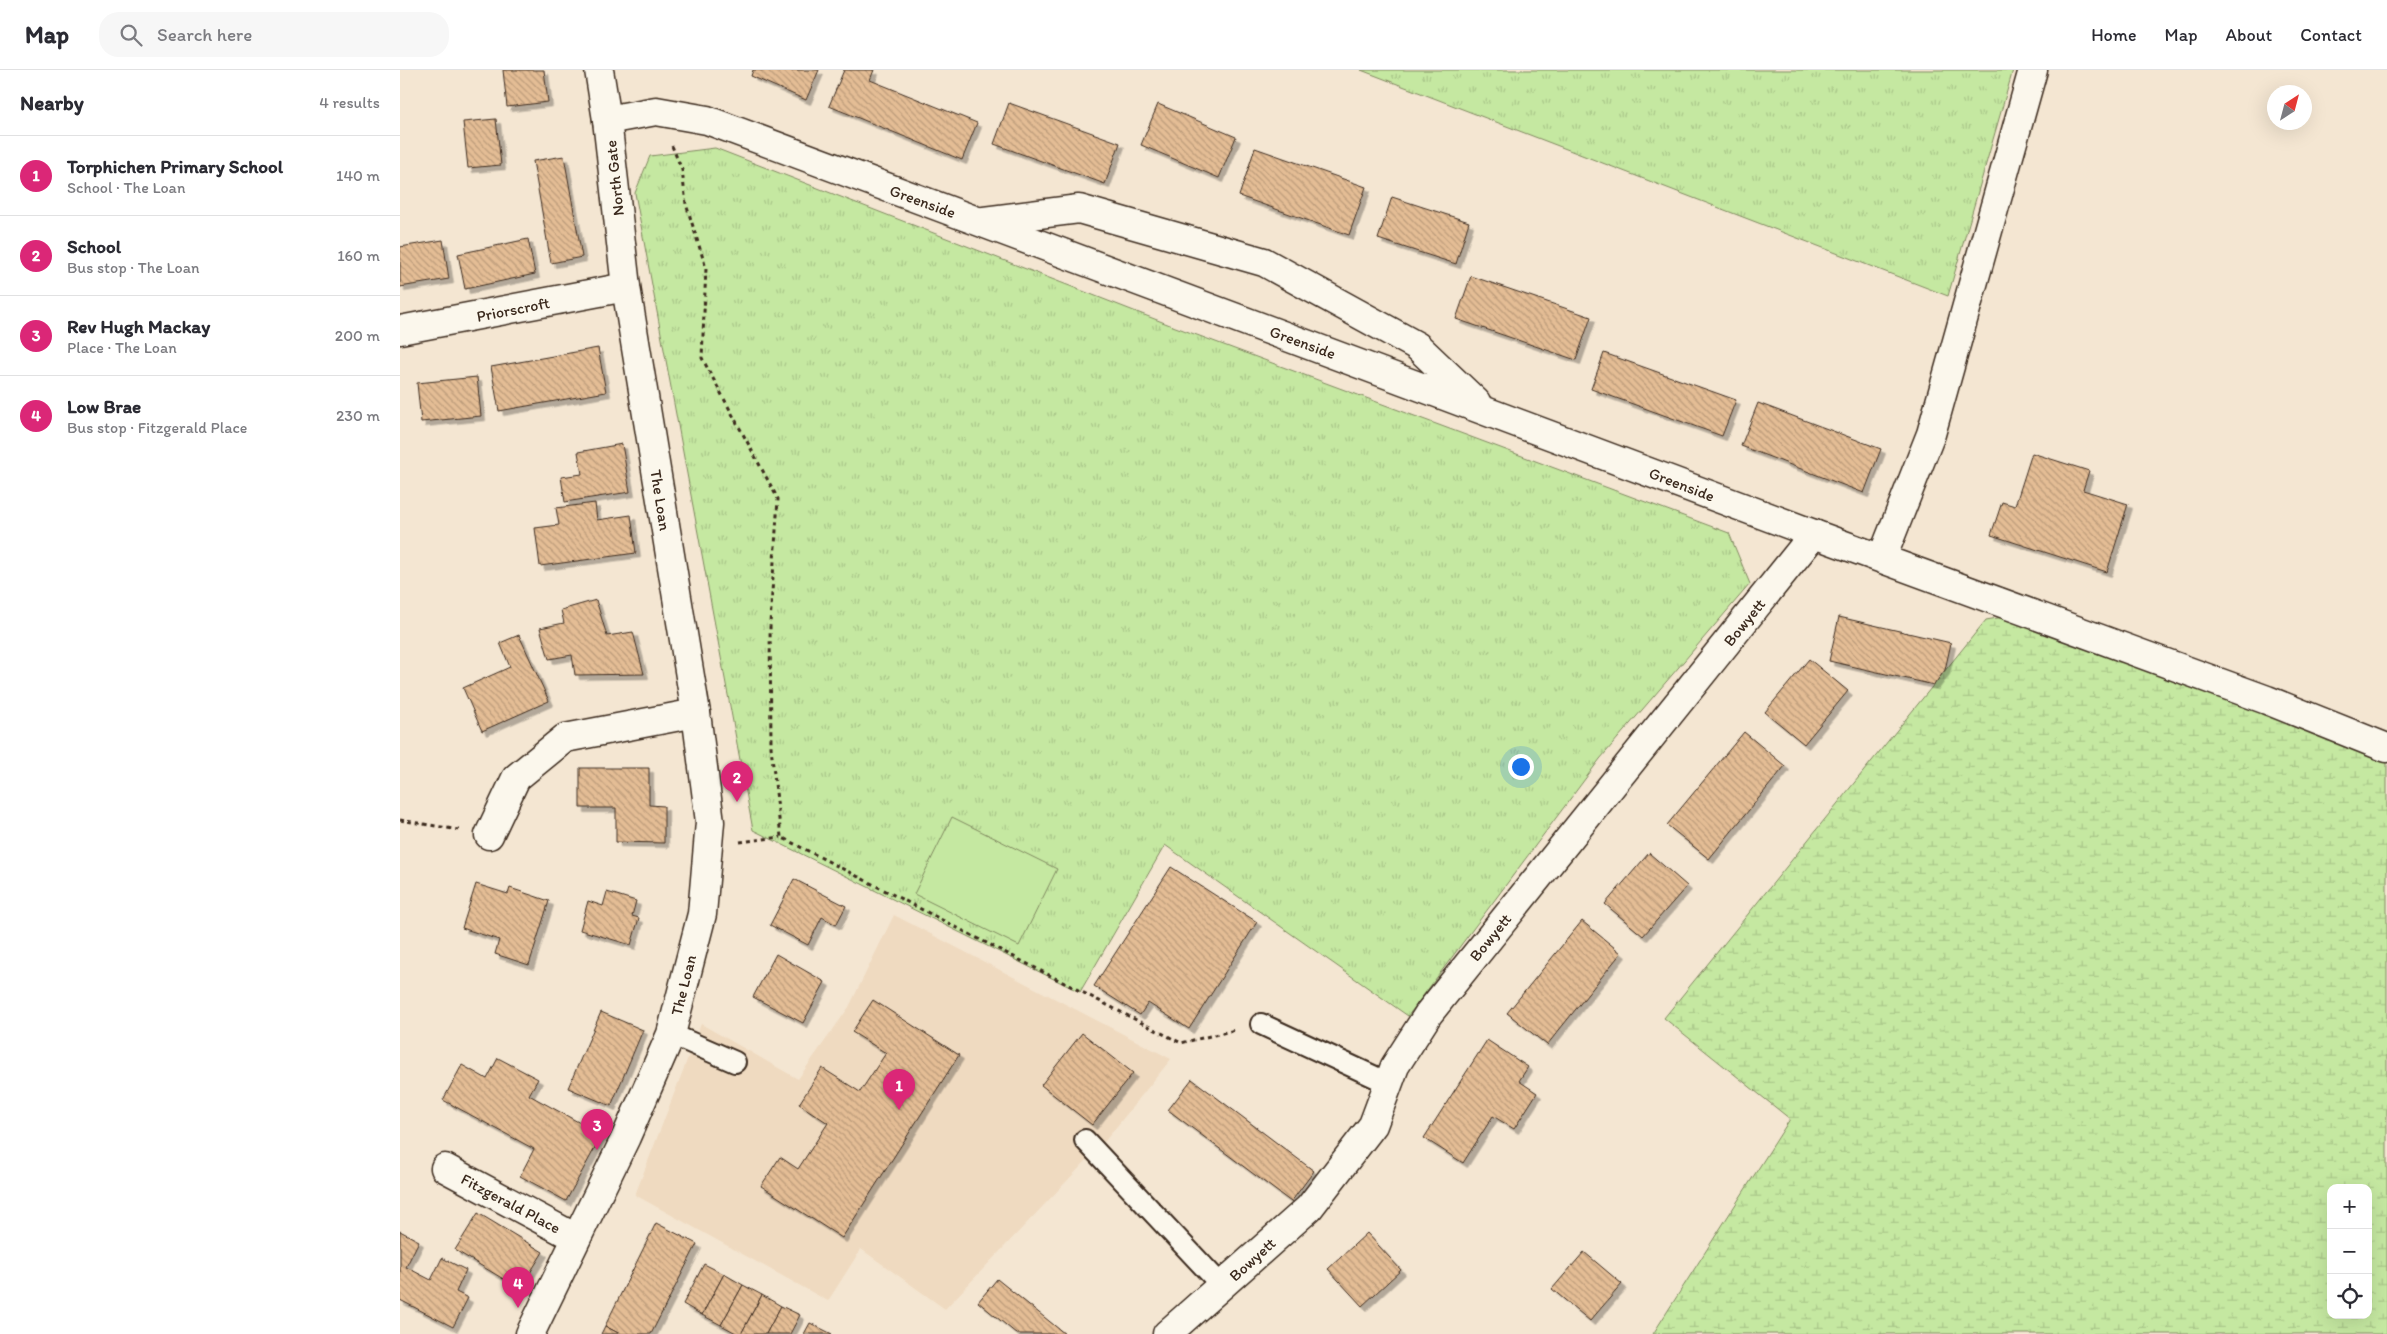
<!DOCTYPE html>
<html lang="en">
<head>
<meta charset="utf-8">
<style>
	:root { --surface:#fff; --page:#f7f7f7; --text:#2b2b33; --muted:#7c7c81; --line:#e1e1e2; --accent:#db2777 }
	body { margin:0; font-family:Itim,sans-serif; background:var(--page); color:var(--text) }
	.controls { position:absolute; right:15px; bottom:15px; display:grid; overflow:hidden; border-radius:10px; box-shadow:0 5px 20px #0002 }
	.controls button { width:45px; height:45px; display:grid; place-items:center; padding:0; border:0; border-bottom:1px solid var(--line); background:var(--surface); color:var(--text); font:25px sans-serif }
	.compass { position:absolute; left:1867px; top:15px; width:45px; height:45px; border-radius:50%; background:var(--surface); box-shadow:0 5px 20px #0002; rotate:36deg }
	.you { position:absolute; left:1120px; top:696px; width:18px; height:18px; margin:-12px; border:4px solid #fff; border-radius:50%; background:#1a73e8; box-shadow:0 0 0 8px #1a73e833 }
	.badge { display:grid; place-items:center; width:32px; height:32px; border-radius:50%; background:var(--accent); color:#fff; font-size:16px; font-weight:700 }
	.pin { position:absolute; translate:-50% -41px; filter:drop-shadow(0 1px 2px #0008) }
	.pin::after { content:''; position:absolute; top:26px; width:18px; height:15px; background:inherit; clip-path:polygon(0 0,100% 0,50% 100%) }
	.list { margin:0; padding:0; list-style:none }
	h2 { display:flex; justify-content:space-between; align-items:center; height:65px; margin:0; padding:0 20px; font-size:21px }
	h2 small { font-size:16px; font-weight:400; color:var(--muted) }
	.list li { display:grid; grid-template-columns:32px 1fr auto; gap:15px; align-items:center; box-sizing:border-box; height:80px; padding:0 20px; border-top:1px solid var(--line) }
	.list b { display:block; font-size:19px; white-space:nowrap }
	.list p { margin:0; font-size:16px; white-space:nowrap; color:var(--muted) }
	.list em { font-size:16px; font-style:normal; color:var(--muted) }
	.icon { flex:none; width:28px; height:28px; fill:none; stroke:currentColor; stroke-width:2; stroke-linecap:round; stroke-linejoin:round }
	.map { position:relative; flex:none; width:1987px; height:1264px; overflow:hidden }
	header { display:flex; align-items:center; gap:30px; box-sizing:border-box; height:70px; padding:0 25px; background:var(--surface); border-bottom:1px solid var(--line) }
	header strong { font-size:24px }
	nav { display:flex; gap:28px; margin-inline-start:auto; font-size:18px }
	.search { width:350px; height:45px; background:var(--page); display:flex; align-items:center; gap:12px; box-sizing:border-box; padding:0 18px; border-radius:20px; color:var(--muted); font-size:19px }
	main { display:flex }
	aside { flex:1; background:var(--surface) }
	.map>svg:first-child { display:block }
	.built { fill:#efdac0 }
	.grass { fill:url(#grass-tufts); stroke:#808960 }
	.wetland { fill:url(#wetland-marsh); stroke:#808960; fill-rule:evenodd }
	.pitch { fill:#c5e8a1; stroke:#808960 }
	.building { fill:url(#building-back-hatch); stroke:#3b2a1e; filter:url(#shadow) }
	.lines { fill:none; stroke-linecap:round; stroke-linejoin:round }
	.service-casing { stroke:#3b2a1e; stroke-width:24 }
	.minor-casing { stroke:#3b2a1e; stroke-width:31 }
	.secondary-casing { stroke:#3b2a1e; stroke-width:31 }
	.path { stroke:#3b2a1e; stroke-width:3; stroke-dasharray:4 4; stroke-linecap:butt }
	.service { stroke:#fbf7ec; stroke-width:20 }
	.minor { stroke:#fbf7ec; stroke-width:28 }
	.secondary { stroke:#fbf7ec; stroke-width:28 }
	.labels { text-anchor:middle; stroke-width:4.5; stroke-linejoin:round; paint-order:stroke }
	.street-label { font-size:16px; fill:#3b2a1e; stroke:#fbf7ec }
</style>
</head>
<body>
<header>
<strong>Map</strong>
<div class="search"><svg class="icon" aria-label="search" viewBox="0 0 24 24"><circle cx="10" cy="10" r="6"/><path d="M15 15l6 6"/></svg>Search here</div>
<nav><a>Home</a><a>Map</a><a>About</a><a>Contact</a></nav>
</header>
<main>
<aside>
<h2>Nearby<small>4 results</small></h2>
<ul class="list">
<li><span class="badge">1</span><div><b>Torphichen Primary School</b><p>School · The Loan</p></div><em>140 m</em></li>
<li><span class="badge">2</span><div><b>School</b><p>Bus stop · The Loan</p></div><em>160 m</em></li>
<li><span class="badge">3</span><div><b>Rev Hugh Mackay</b><p>Place · The Loan</p></div><em>200 m</em></li>
<li><span class="badge">4</span><div><b>Low Brae</b><p>Bus stop · Fitzgerald Place</p></div><em>230 m</em></li>
</ul>
</aside>
<div class="map">
<svg width="1987" height="1264" viewBox="0 0 1987 1264">
	<defs>
		<pattern id="grass-tufts" width="24" height="20" patternUnits="userSpaceOnUse" patternTransform="scale(1.25)"><rect width="24" height="20" fill="#c5e8a1"/><path d="M3 7l-1-3M5 7V3M7 7l1-3M15 17l-1-3M17 17v-4M19 17l1-3" fill="none" stroke="#aac78a"/></pattern>
		<pattern id="wetland-marsh" width="20" height="14" patternUnits="userSpaceOnUse" patternTransform="scale(1.25)"><rect width="20" height="14" fill="#c5e8a1"/><path d="M1 5h8M5 5V1M11 12h8M15 12V8" fill="none" stroke="#aac78a"/></pattern>
		<pattern id="building-back-hatch" width="6" height="6" patternUnits="userSpaceOnUse" patternTransform="scale(1.25)"><rect width="6" height="6" fill="#e4bd95"/><path d="M-1 5l2 2M0 0l6 6M5-1l2 2" fill="none" stroke="#ba9a79"/></pattern>
		<filter id="shadow"><feDropShadow dx="4.5" dy="4.5" stdDeviation="0" flood-color="#0004"/></filter>
	</defs>
	<rect width="100%" height="100%" fill="#f4e6d2"/>
	<filter id="ink" filterUnits="userSpaceOnUse"><feTurbulence type="fractalNoise" baseFrequency=".02" numOctaves="2"/><feDisplacementMap in="SourceGraphic" scale="10" xChannelSelector="R" yChannelSelector="G"/><feConvolveMatrix kernelMatrix="1 2 1 2 8 2 1 2 1" color-interpolation-filters="sRGB"/></filter>
	<g filter="url(#ink)">
		<polygon class="built" points="494,845 771,989 705,1071 545,1239 461,1179 428,1231 235,1125 301,954 398,1009 449,937"/>
		<g class="grass">
			<polygon points="961,0 1613,0 1548,226"/>
			<polygon points="315,78 770,255 1329,463 1350,514 1200,689 1008,946 765,775 680,922 353,760 235,123 250,86"/>
		</g>
		<path class="wetland" d="M 1615,545 L 1987,690 L 1987,1264 L 1253,1264 L 1390,1049 L 1264,948 L 1586,550 ZM 1931,1118 L 1968,1118 L 1968,1245 L 1931,1245 Z"/>
		<polygon class="pitch" points="552,747 657,799 619,876 514,824"/>
		<g class="building">
			<polygon points="103,0 144,0 148,32 107,37"/>
			<polygon points="353,0 419,0 406,30 351,6"/>
			<polygon points="444,0 474,0 470,10 577,53 562,90 429,36"/>
			<polygon points="609,33 720,73 705,114 594,74"/>
			<polygon points="758,34 836,67 819,108 741,75"/>
			<polygon points="96,49 101,95 68,98 63,52"/>
			<polygon points="855,78 966,117 949,165 839,126"/>
			<polygon points="164,86 182,187 151,193 133,91"/>
			<polygon points="992,127 1069,152 1056,194 978,169"/>
			<polygon points="128,169 135,204 65,219 58,184"/>
			<polygon points="43,170 49,209 0,217 0,177"/>
			<polygon points="1071,206 1191,247 1176,290 1056,249"/>
			<polygon points="198,278 206,322 99,341 91,297"/>
			<polygon points="1204,283 1336,330 1322,366 1191,319"/>
			<polygon points="77,307 81,346 21,352 17,313"/>
			<polygon points="1358,333 1481,379 1464,423 1341,376"/>
			<polygon points="222,374 230,422 165,432 161,407 182,404 178,382"/>
			<polygon points="1632,383 1689,401 1683,420 1728,434 1707,502 1591,465 1602,432 1615,436"/>
			<polygon points="195,433 197,450 231,445 236,483 140,496 135,458 159,455 156,438"/>
			<polygon points="196,530 207,566 233,562 244,604 175,605 172,585 149,589 140,558 164,553 161,540"/>
			<polygon points="1439,547 1551,573 1545,600 1534,615 1429,591"/>
			<polygon points="119,565 149,631 82,661 63,618 110,597 100,573"/>
			<polygon points="1409,589 1448,621 1404,674 1365,642"/>
			<polygon points="1344,662 1385,696 1309,789 1267,755"/>
			<polygon points="180,698 249,698 249,735 264,736 264,773 216,772 216,738 180,738"/>
			<polygon points="1249,783 1287,816 1243,866 1205,834"/>
			<polygon points="771,797 857,852 789,959 748,933 740,945 694,916"/>
			<polygon points="394,809 446,836 436,855 422,847 408,875 370,855"/>
			<polygon points="76,814 108,824 110,818 149,831 129,895 95,884 99,870 62,858"/>
			<polygon points="207,822 236,831 232,846 239,848 231,875 180,860 188,831 203,836"/>
			<polygon points="1182,851 1221,883 1147,975 1107,943"/>
			<polygon points="376,884 425,912 403,953 353,927"/>
			<polygon points="473,930 559,985 442,1168 361,1116 380,1087 398,1099 428,1053 399,1034 422,998 460,1022 486,983 452,962"/>
			<polygon points="201,942 243,960 211,1036 168,1018"/>
			<polygon points="682,963 733,1003 692,1055 641,1015"/>
			<polygon points="1087,970 1128,997 1119,1011 1137,1023 1114,1059 1093,1046 1063,1093 1024,1068"/>
			<polygon points="98,988 138,1009 129,1025 202,1065 166,1131 120,1106 134,1079 43,1030 62,995 87,1009"/>
			<polygon points="792,1009 914,1101 891,1132 768,1040"/>
			<polygon points="78,1143 143,1182 120,1219 55,1180"/>
			<polygon points="256,1153 297,1174 251,1264 220,1264 205,1256"/>
			<polygon points="0,1161 19,1171 6,1197 31,1210 42,1188 66,1200 56,1222 68,1228 53,1257 0,1230"/>
			<polygon points="967,1163 1001,1200 962,1236 928,1199"/>
			<polygon points="1184,1182 1222,1214 1190,1251 1152,1219"/>
			<polygon points="304,1194 324,1204 302,1245 283,1234"/>
			<polygon points="324,1204 343,1215 321,1255 302,1245"/>
			<polygon points="597,1209 665,1264 617,1264 578,1232"/>
			<polygon points="343,1215 362,1225 341,1264 338,1264 321,1255"/>
			<polygon points="362,1225 381,1236 366,1264 341,1264"/>
			<polygon points="381,1236 400,1245 390,1264 366,1264"/>
			<polygon points="410,1253 432,1264 404,1264"/>
			<polygon points="205,1256 220,1264 201,1264"/>
		</g>
		<g class="lines">
			<g class="service-casing">
				<g id="service">
					<polyline points="861,954 988,1013"/>
					<polyline points="271,964 335,992"/>
					<polyline points="685,1070 822,1216"/>
				</g>
			</g>
			<g class="minor-casing">
				<g id="minor">
					<polyline points="207,50 256,41 307,50 1414,464 1867,630 1987,678"/>
					<polyline points="584,151 679,139 864,192 1017,276 1076,332"/>
					<polyline points="0,260 226,217"/>
					<polyline points="1482,488 1531,364 1633,0"/>
					<polyline points="89,765 116,708 165,668 296,643"/>
					<polyline points="45,1098 176,1168"/>
					<polyline points="767,1264 909,1138 973,1055 995,996 1029,943 1414,464"/>
				</g>
			</g>
			<g class="secondary-casing">
				<polyline id="secondary" points="130,1264 226,1067 271,964 302,844 310,752 296,643 226,217 207,50 199,0"/>
			</g>
			<g class="path">
				<polyline points="272,76 282,100 286,134 306,198 302,288 378,429 370,554 371,677 381,767 781,973 835,960"/>
				<polyline points="0,750 59,760"/>
				<polyline points="340,772 381,767"/>
			</g>
			<use href="#service" class="service"/>
			<use href="#minor" class="minor"/>
			<use href="#secondary" class="secondary"/>
		</g>
	</g>
	<g class="labels">
		<g class="street-label">
			<text transform="translate(214 108) rotate(-96)" y="6">North Gate</text>
			<text transform="translate(523 131) rotate(20)" y="6">Greenside</text>
			<text transform="translate(113 239) rotate(-11)" y="6">Priorscroft</text>
			<text transform="translate(903 272) rotate(20)" y="6">Greenside</text>
			<text transform="translate(1282 414) rotate(21)" y="6">Greenside</text>
			<text transform="translate(261 430) rotate(81)" y="6">The Loan</text>
			<text transform="translate(1344 552) rotate(-51)" y="6">Bowyett</text>
			<text transform="translate(1090 867) rotate(-51)" y="6">Bowyett</text>
			<text transform="translate(283 915) rotate(-76)" y="6">The Loan</text>
			<text transform="translate(111 1133) rotate(28)" y="6">Fitzgerald Place</text>
			<text transform="translate(852 1189) rotate(-42)" y="6">Bowyett</text>
		</g>
	</g>
</svg>
<div class="controls">
<button>+</button>
<button>−</button>
<button><svg class="icon" aria-label="locate" viewBox="0 0 24 24"><circle cx="12" cy="12" r="6"/><path d="M12 2v4M12 18v4M2 12h4M18 12h4"/></svg></button>
</div>
<svg class="compass" viewBox="-18 -18 36 36"><path d="M0-13l5 13h-10z" fill="#e53935"/><path d="M0 13l5-13h-10z" fill="#7c7c81"/></svg>
<div class="you"></div>
<div class="pin badge" style="left:499px;top:1040px">1</div>
<div class="pin badge" style="left:337px;top:732px">2</div>
<div class="pin badge" style="left:197px;top:1080px">3</div>
<div class="pin badge" style="left:118px;top:1238px">4</div>
</div>
</main>
</body>
</html>
